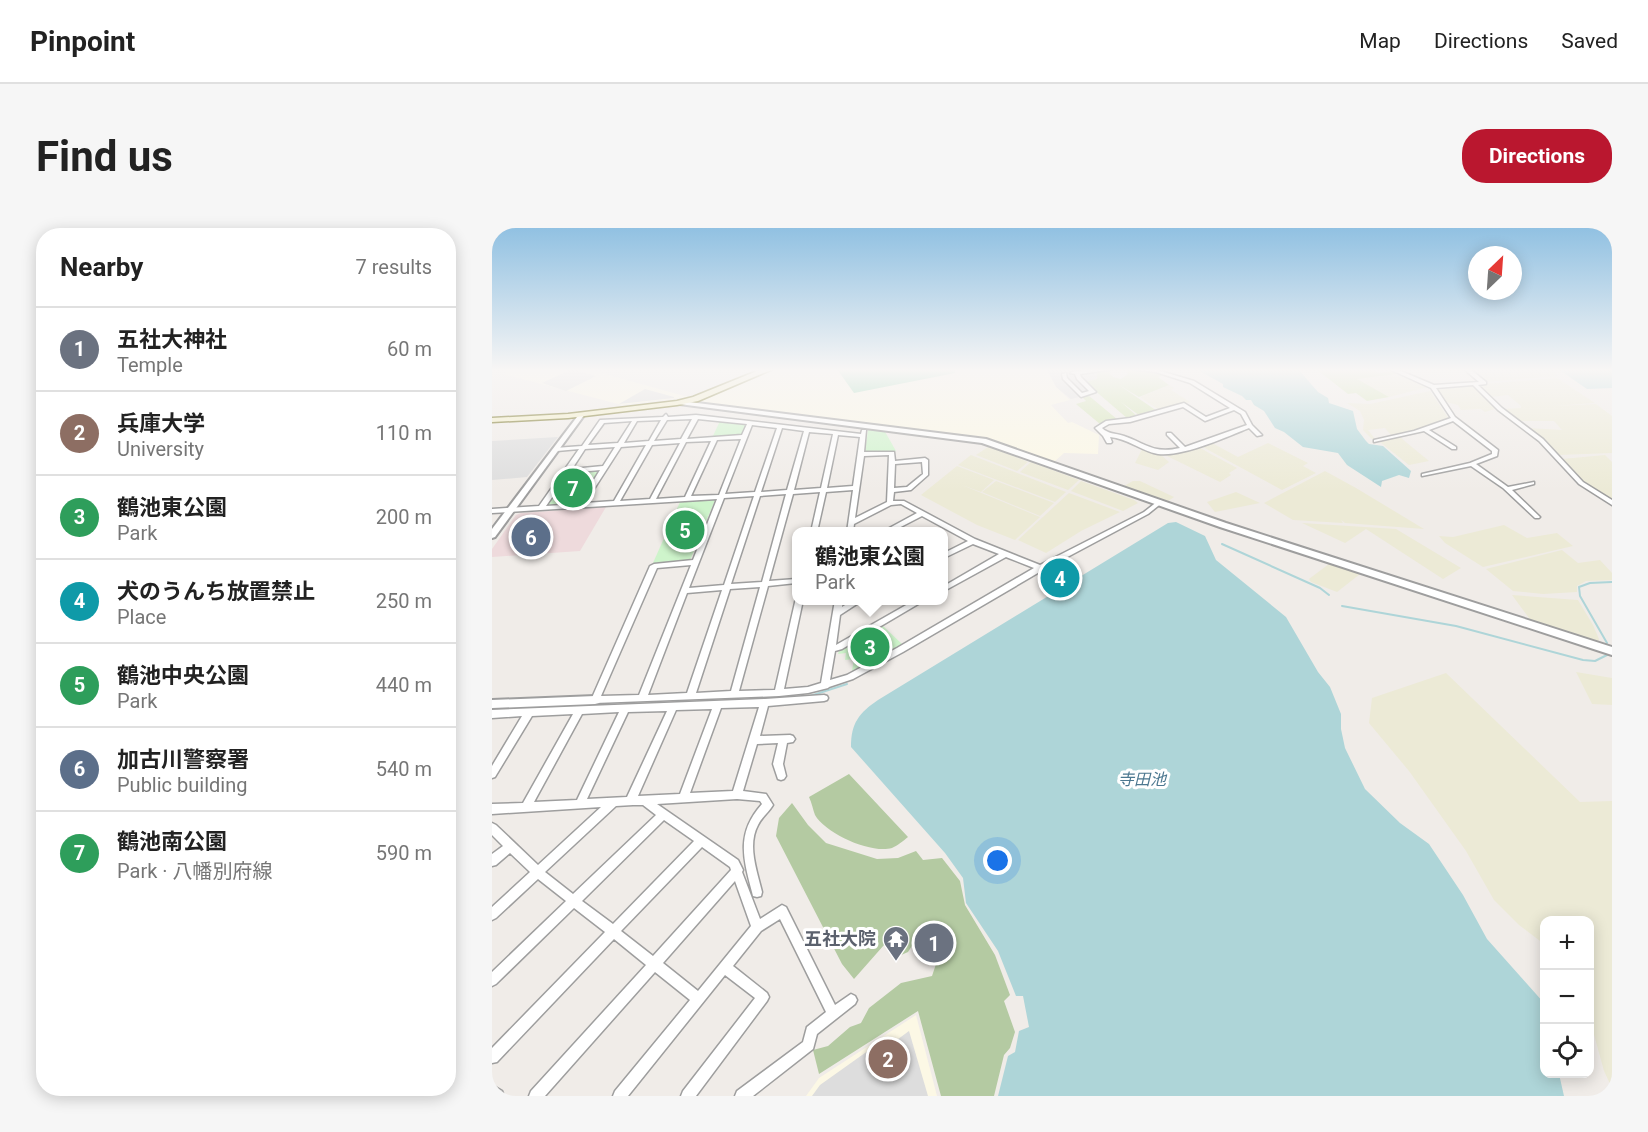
<!DOCTYPE html>
<html lang="en">
<head>
<meta charset="utf-8">
<style>
	:root { --surface:#fff; --page:#f6f6f6; --text:#222; --muted:#767676; --line:#e0e0e0; --accent:#ba172f }
	body { margin:0; font-family:Roboto,"Noto Sans JP",sans-serif; background:var(--page); color:var(--text) }
	.controls { position:absolute; right:18px; bottom:18px; display:grid; overflow:hidden; border-radius:12px; box-shadow:0 3px 15px #0003 }
	.controls button { width:54px; height:54px; display:grid; place-items:center; padding:0; border:0; border-bottom:2px solid var(--line); background:var(--surface); color:var(--text); font:30px sans-serif }
	.compass { position:absolute; left:976px; top:18px; width:54px; height:54px; border-radius:50%; background:var(--surface); box-shadow:0 3px 15px #0003; rotate:25deg }
	.you { position:absolute; left:506px; top:633px; width:21px; height:21px; margin:-15px; border:4px solid #fff; border-radius:50%; background:#1a73e8; box-shadow:0 0 0 9px #1a73e833 }
	.badge { display:grid; place-items:center; width:39px; height:39px; border-radius:50%; background:var(--accent); color:#fff; font-size:20px; font-weight:700 }
	.pin { position:absolute; translate:-50% -50%; border:3px solid #fff; box-shadow:0 2px 6px #0006 }
	.popup { position:absolute; left:300px; top:299px; width:156px; height:78px; box-sizing:border-box; display:grid; place-content:center; border-radius:12px; background:var(--surface); filter:drop-shadow(0 2px 4px #0005); font-size:20px; white-space:nowrap; color:var(--muted) }
	.popup b { font-size:22px; color:var(--text) }
	.popup::after { content:''; position:absolute; left:50%; top:100%; margin-left:-12px; border:12px solid transparent; border-top-color:var(--surface) }
	.list { margin:0; padding:0; list-style:none }
	h2 { display:flex; justify-content:space-between; align-items:center; height:78px; margin:0; padding:0 24px; font-size:26px }
	h2 small { font-size:20px; font-weight:400; color:var(--muted) }
	.list li { display:grid; grid-template-columns:39px 1fr auto; gap:18px; align-items:center; box-sizing:border-box; height:84px; padding:0 24px; border-top:2px solid var(--line) }
	.list b { display:block; font-size:22px; white-space:nowrap }
	.list p { margin:0; font-size:20px; white-space:nowrap; color:var(--muted) }
	.list em { font-size:20px; font-style:normal; color:var(--muted) }
	.icon { flex:none; width:33px; height:33px; fill:none; stroke:currentColor; stroke-width:2; stroke-linecap:round; stroke-linejoin:round }
	.map { position:relative; flex:none; width:1120px; height:868px; overflow:hidden; border-radius:24px }
	header { display:flex; align-items:center; gap:36px; box-sizing:border-box; height:84px; padding:0 30px; background:var(--surface); border-bottom:2px solid var(--line) }
	header strong { font-size:28px }
	nav { display:flex; gap:33px; margin-inline-start:auto; font-size:21px }
	.intro { display:flex; align-items:center; justify-content:space-between; box-sizing:border-box; height:144px; padding:0 36px }
	h1 { margin:0; font-size:42px }
	.button { padding:15px 27px; border-radius:24px; background:var(--accent); color:#fff; font-size:21px; font-weight:700 }
	main { display:flex; gap:36px; padding:0 36px }
	aside { flex:1; background:var(--surface); border-radius:24px; box-shadow:0 3px 15px #0003 }
	.map>svg:first-child { display:block }
	.residential { fill:#dedede }
	.commercial { fill:#eedadc }
	.education { fill:#fcf8e5 }
	.farmland { fill:#ecead6 }
	.grass { fill:#d3e4b4 }
	.forest { fill:#b4caa2 }
	.park { fill:#cef4cb }
	.pitch { fill:#90d5b0 }
	.parking { fill:#ddd }
	.water { fill:#aed5d8 }
	.lines { fill:none; stroke-linecap:round; stroke-linejoin:round }
	.stream { stroke:#aed5d8; stroke-width:2 }
	.building { fill:#b9b1ae; stroke:#c0b2ac; stroke-width:1.5 }
	.minor-casing { stroke:#9e9e9e; stroke-width:3 }
	.tertiary-casing { stroke:#9e9e9e; stroke-width:4 }
	.secondary-casing { stroke:#6d6912; stroke-width:3 }
	.minor { fill:#fff; fill-rule:evenodd }
	.tertiary { fill:#fff; fill-rule:evenodd }
	.secondary { fill:#f3eec3; fill-rule:evenodd }
	.labels { text-anchor:middle; stroke-width:6; stroke-linejoin:round; paint-order:stroke }
	.water-label { font-size:16px; font-style:italic; fill:#4c7890; stroke:#fff }
	.near-worship-label { font-size:18px; font-weight:bold; fill:#5b616d; stroke:#fff; text-anchor:end }
</style>
</head>
<body>
<header>
<strong>Pinpoint</strong>
<nav><a>Map</a><a>Directions</a><a>Saved</a></nav>
</header>
<div class="intro"><h1>Find us</h1><a class="button">Directions</a></div>
<main>
<aside>
<h2>Nearby<small>7 results</small></h2>
<ul class="list">
<li><span class="badge" style="background:#6b7280">1</span><div><b>五社大神社</b><p>Temple</p></div><em>60 m</em></li>
<li><span class="badge" style="background:#8d6e63">2</span><div><b>兵庫大学</b><p>University</p></div><em>110 m</em></li>
<li><span class="badge" style="background:#2e9e5b">3</span><div><b>鶴池東公園</b><p>Park</p></div><em>200 m</em></li>
<li><span class="badge" style="background:#0f9aa8">4</span><div><b>犬のうんち放置禁止</b><p>Place</p></div><em>250 m</em></li>
<li><span class="badge" style="background:#2e9e5b">5</span><div><b>鶴池中央公園</b><p>Park</p></div><em>440 m</em></li>
<li><span class="badge" style="background:#5c6f8a">6</span><div><b>加古川警察署</b><p>Public building</p></div><em>540 m</em></li>
<li><span class="badge" style="background:#2e9e5b">7</span><div><b>鶴池南公園</b><p>Park · 八幡別府線</p></div><em>590 m</em></li>
</ul>
</aside>
<div class="map">
<svg width="1120" height="868" viewBox="0 0 1120 868">
	<rect width="100%" height="100%" fill="#f0ece8"/>
	<polygon class="residential" points="555,141 623,141 605,145 605,151 593,154 604,165 579,171 564,159"/>
	<polygon class="commercial" points="114,279 88,323 0,329 0,321 24,287 29,285"/>
	<g class="education">
		<polygon points="10,141 95,141 196,169 130,177 11,146 16,143"/>
		<polygon points="283,141 554,141 564,159 578,172 559,177 576,195 580,194 607,207 606,226 572,225 562,234 516,218 476,208 210,175 211,172"/>
		<polygon points="424,787 445,868 314,868 327,850"/>
	</g>
	<g class="farmland">
		<polygon points="976,141 1057,141 1066,148 992,154"/>
		<polygon points="906,146 936,159 897,169 864,151"/>
		<polygon points="1065,150 1103,175 1062,178 1104,176 1120,188 1120,225 1066,227 1037,200 1070,202 1062,193 1027,193 1012,181 1029,180 1029,178 1016,167 999,169 989,160 992,156"/>
		<polygon points="678,157 682,160 679,162 698,174 667,182 648,169"/>
		<polygon points="981,158 1006,180 993,184 989,181 969,182 966,177 950,173 943,162"/>
		<polygon points="938,163 957,191 930,201 899,207 893,200 876,202 883,211 880,211 871,202 872,192 868,183 855,175 878,176"/>
		<polygon points="908,209 915,215 937,233 917,237 888,214"/>
		<polygon points="718,214 746,229 776,215 816,235 811,238 824,245 790,262 709,218"/>
		<polygon points="496,219 519,227 536,234 525,243 484,227"/>
		<polygon points="651,219 669,227 677,234 666,242 643,235"/>
		<polygon points="707,219 717,225 745,240 737,245 739,247 728,254 671,226"/>
		<polygon points="479,227 574,264 563,274 466,237"/>
		<polygon points="1113,227 1120,234 1120,273 1090,252 1070,231"/>
		<polygon points="539,234 587,252 576,262 528,244"/>
		<polygon points="465,238 502,252 489,264 470,257 548,289 523,312 485,297 429,267"/>
		<polygon points="833,243 864,260 932,301 853,295 849,292 851,295 801,292 772,275"/>
		<polygon points="504,253 562,275 548,288 490,264"/>
		<polygon points="589,253 642,272 646,275 631,283 579,263"/>
		<polygon points="641,253 648,253 682,269 676,273 632,258"/>
		<polygon points="744,264 768,275 723,284 715,274"/>
		<polygon points="577,265 628,284 589,303 554,325 526,312"/>
		<polygon points="810,295 904,301 969,340 951,351 874,301 853,315"/>
		<polygon points="1012,297 1035,310 1065,305 1081,318 991,339 953,315 947,308 961,309"/>
		<polygon points="1070,322 1086,335 1108,332 1120,345 1120,352 1094,353 1085,358 1085,364 1051,366 1021,363 994,341"/>
		<polygon points="837,336 868,346 845,364 819,354 817,351"/>
		<polygon points="1020,367 1086,372 1101,397 1107,411 1106,414 1040,394"/>
		<polygon points="1084,444 1120,450 1120,477 1100,476"/>
		<polygon points="954,445 1088,574 1120,573 1120,860 1112,843 1098,792 1098,692 1052,692 1052,716 1027,697 1002,672 974,623 917,543 877,495 880,470"/>
	</g>
	<g class="grass">
		<polygon points="633,141 675,146 666,149 677,157 647,169 627,157 665,183 648,188 629,174 645,188 636,191 593,154 605,151 605,145 616,143 621,149 629,151 636,146"/>
		<polygon points="824,141 883,141 886,145 902,143 905,146 865,151 897,169 875,173 864,165 856,166"/>
		<polygon points="596,167 626,192 608,196 584,176 594,173 590,169"/>
	</g>
	<g class="forest">
		<path d="M 357,546 L 416,609 C 411,613 405,618 400,620 C 379,626 334,606 323,587 C 321,582 320,575 317,569 Z"/>
		<polygon points="300,575 316,597 334,615 385,631 406,630 424,623 431,632 450,630 468,653 473,677 503,727 518,767 512,773 523,804 518,820 512,827 502,868 449,868 426,783 327,846 321,822 336,818 358,799 369,795 377,780 409,755 440,748 444,736 464,715 460,703 449,695 430,702 416,724 407,728 402,718 392,717 362,751 350,736 284,608 287,590"/>
	</g>
	<g class="park">
		<polygon points="228,193 254,196 250,208 220,210"/>
		<polygon points="379,201 392,202 404,223 373,224 376,202"/>
		<polygon points="105,242 107,244 87,274 82,276 55,277 76,246"/>
		<polygon points="220,271 223,272 199,330 197,333 161,335 188,274"/>
		<polygon points="391,398 410,416 360,443 362,431 353,432 354,425 346,426 347,423"/>
	</g>
	<polygon class="pitch" points="345,141 462,141 463,145 362,165"/>
	<g class="parking">
		<polygon points="80,141 104,148 74,163 50,155"/>
		<polygon points="153,161 182,169 182,170 127,176"/>
		<polygon points="66,209 35,249 0,252 0,213"/>
		<polygon points="417,803 436,868 320,868 328,857 387,815 390,823"/>
	</g>
	<g class="water">
		<polygon points="704,141 806,141 826,164 836,170 837,175 861,183 865,201 874,213 877,216 891,218 919,243 917,250 907,247 890,253 889,259 855,237 846,225 811,219 792,204 783,200 772,183 762,177 759,172 754,172 750,168 731,159 731,156"/>
		<polygon points="1066,141 1120,141 1120,160 1095,161"/>
		<path d="M 684,294 L 713,308 L 724,332 L 794,389 L 826,444 L 838,459 L 849,486 L 849,501 L 853,520 L 873,561 L 908,595 L 937,616 L 971,667 L 995,711 L 1052,775 L 1052,846 L 1067,846 L 1072,868 L 506,868 L 516,828 L 523,824 L 527,803 L 537,799 L 531,768 L 524,768 L 506,723 L 474,675 L 471,650 L 453,625 L 359,519 C 359,495 367,485 386,472 L 676,295 Z"/>
	</g>
	<g class="lines">
		<g class="stream">
			<polyline points="730,316 828,360 837,367"/>
			<polyline points="850,378 964,398 1091,432 1103,433 1117,426"/>
			<polyline points="1115,415 1088,368 1087,359 1098,355 1120,354"/>
			<polyline points="315,469 355,456"/>
		</g>
	</g>
	<polygon class="building" points="450,701 457,711 439,728 438,726 434,729 427,719 443,703 445,705"/>
	<g class="lines">
		<g class="minor-casing">
			<g id="minor">
				<polygon points="600,141 622,141 588,146 589,149 604,164 589,169 571,151 570,146 574,145 575,150 590,165 597,163 585,151 583,146 578,145 580,144"/>
				<path d="M 639,141 L 665,142 L 702,153 L 753,184 L 760,197 L 770,207 L 765,208 L 757,200 C 734,209 691,229 666,226 C 649,223 635,210 618,209 L 620,214 L 619,215 L 615,215 L 611,208 L 603,200 L 614,193 L 638,190 L 692,175 L 714,189 L 738,180 L 698,155 L 664,144 ZM 691,179 L 713,193 L 742,182 L 749,186 L 755,197 L 693,219 L 679,205 L 675,205 L 675,207 L 688,220 C 661,226 655,216 632,208 C 623,205 616,206 610,200 L 617,196 L 638,194 Z"/>
				<polygon points="897,141 904,141 942,157 987,154 972,141 978,141 994,154 994,156 986,157 1010,180 1051,211 1091,254 1120,272 1120,277 1087,256 1047,213 1006,182 981,157 944,160 963,189 1006,222 1005,228 984,236 1016,259 1042,254 1042,256 1020,262 1048,289 1047,290 1043,290 1011,260 979,238 930,248 930,246 978,235 1000,226 1000,223 961,193 937,202 964,219 964,221 960,221 932,203 882,214 882,212 922,203 959,190 939,160"/>
				<path d="M 174,186 L 176,189 L 204,187 L 369,206 L 370,202 L 374,202 L 372,224 L 402,224 L 403,233 L 433,230 L 436,232 L 436,247 L 419,262 L 402,264 L 401,273 L 412,273 L 483,311 L 548,337 L 652,284 L 666,273 L 668,272 L 671,274 L 656,286 L 551,342 L 411,424 L 361,451 L 337,459 L 336,460 L 316,465 L 287,468 L 103,475 L 100,474 L 99,472 L 158,338 L 162,336 L 201,332 L 225,271 L 0,285 L 0,281 L 47,278 L 87,221 L 65,223 L 62,221 L 63,220 L 90,218 L 108,192 L 171,189 ZM 200,191 L 189,211 L 162,213 L 175,192 ZM 206,191 L 255,196 L 250,207 L 195,211 ZM 169,192 L 157,213 L 132,215 L 145,193 ZM 140,193 L 126,215 L 96,217 L 112,195 ZM 260,197 L 285,200 L 263,264 L 233,266 ZM 290,200 L 312,203 L 295,262 L 269,264 ZM 317,204 L 341,206 L 329,260 L 302,262 ZM 346,207 L 368,209 L 361,258 L 335,260 ZM 249,211 L 227,267 L 199,268 L 225,212 ZM 219,213 L 193,269 L 164,271 L 194,214 ZM 188,215 L 158,271 L 128,273 L 160,217 ZM 154,217 L 122,273 L 93,275 L 129,219 ZM 123,219 L 111,238 L 80,241 L 93,221 ZM 397,227 L 395,274 L 363,290 L 372,228 ZM 430,234 L 431,246 L 415,259 L 402,260 L 403,236 ZM 108,242 L 87,276 L 54,278 L 77,245 ZM 361,262 L 355,304 L 361,304 L 362,296 L 399,277 L 409,276 L 425,285 L 390,304 L 399,304 L 430,288 L 476,313 L 452,325 L 452,330 L 481,316 L 507,326 L 452,358 L 452,363 L 514,329 L 542,340 L 405,420 L 355,447 L 338,452 L 343,423 L 350,421 L 433,372 L 423,372 L 344,417 L 348,387 L 371,372 L 361,372 L 350,379 L 351,372 L 343,372 L 329,455 L 316,459 L 292,461 L 311,372 L 304,372 L 304,370 L 283,462 L 247,463 L 276,358 L 304,355 L 304,351 L 277,353 L 301,266 L 328,264 L 319,304 L 325,304 L 334,264 ZM 294,266 L 270,354 L 239,356 L 268,268 ZM 262,268 L 232,357 L 197,360 L 232,270 ZM 199,337 L 147,467 L 109,468 L 165,340 ZM 268,359 L 239,463 L 204,465 L 238,361 ZM 230,362 L 195,465 L 156,467 L 195,365 Z"/>
				<path d="M 332,467 L 335,468 L 336,470 L 335,472 L 332,473 L 276,478 L 268,508 L 298,507 L 301,508 L 303,511 L 301,514 L 295,515 L 291,536 L 294,548 L 292,551 L 289,552 L 286,551 L 281,536 L 286,515 L 265,516 L 251,563 L 274,566 L 281,577 C 277,584 270,589 266,597 C 255,617 265,643 270,664 L 269,668 L 265,669 L 261,668 L 260,664 C 251,630 244,605 270,576 L 268,573 L 245,571 L 165,576 L 246,632 L 251,642 L 250,644 L 268,691 L 290,677 L 294,679 L 343,777 L 359,766 L 363,768 L 365,772 L 363,776 L 325,806 L 321,821 L 261,868 L 243,868 L 245,863 L 311,814 L 315,799 L 334,784 L 288,691 L 269,703 L 241,738 L 275,765 L 277,769 L 275,773 L 204,868 L 189,868 L 191,863 L 263,770 L 233,747 L 136,868 L 121,868 L 123,863 L 198,772 L 163,744 L 53,868 L 37,868 L 39,863 L 154,737 L 122,711 L 5,834 L 0,835 L 0,820 L 113,704 L 82,680 L 4,756 L 0,758 L 0,744 L 74,673 L 46,651 L 4,690 L 0,692 L 0,679 L 38,644 L 18,625 L 4,637 L 0,638 L 0,626 L 11,618 L 0,607 L 0,595 L 4,597 L 46,637 L 109,579 L 0,586 L 0,576 L 31,575 L 81,486 L 40,488 L 3,549 L 0,550 L 0,538 L 30,488 L 0,490 L 0,482 L 273,471 ZM 267,479 L 241,563 L 198,565 L 229,480 ZM 220,481 L 188,566 L 146,568 L 184,482 ZM 175,483 L 135,569 L 95,571 L 136,484 ZM 127,484 L 85,572 L 42,574 L 90,486 ZM 141,577 L 151,577 L 164,587 L 81,666 L 53,644 L 124,578 ZM 172,592 L 202,613 L 121,696 L 90,673 ZM 210,619 L 238,639 L 239,642 L 161,728 L 129,703 ZM 243,653 L 259,698 L 206,763 L 171,735 Z"/>
				<polygon points="0,857 10,863 12,868 0,868"/>
			</g>
		</g>
		<g class="tertiary-casing">
			<g id="tertiary">
				<polygon points="189,173 494,211 734,295 1120,419 1120,427 728,299 490,215 187,176 187,174"/>
				<polygon points="88,185 93,186 3,309 0,310 0,301"/>
				<polygon points="103,468 107,469 109,472 107,475 103,476 0,480 0,472"/>
			</g>
		</g>
		<g class="secondary-casing">
			<polygon id="secondary" points="270,141 281,141 206,173 185,177 76,190 0,194 0,190 76,186 185,173 201,169"/>
		</g>
		<use href="#minor" class="minor"/>
		<use href="#tertiary" class="tertiary"/>
		<use href="#secondary" class="secondary"/>
	</g>
	<linearGradient id="sky" x2="0" y2="1"><stop stop-color="#91c1e2"/><stop offset="0.54" stop-color="#f8f6f5"/><stop offset="1" stop-color="#f8f6f5" stop-opacity="0"/></linearGradient>
	<rect width="1120" height="263" fill="url(#sky)"/>
	<defs>
		<g id="temple-pin" transform="scale(1.35)"><path d="M0 17L-7.5 6A9.5 9.5 0 1 1 7.5 6Z" fill="#6b7280" stroke="#fff"/><path d="M0-6L5-2H3V0L6.5 2.5H4V6H1.5V3h-3V6H-4V2.5H-6.5L-3 0V-2H-5Z" fill="#fff"/></g>
	</defs>
	<g fill-rule="evenodd">
		<use href="#temple-pin" x="404" y="711"/>
	</g>
	<g class="labels">
		<g class="water-label">
			<text x="650" y="557">寺田池</text>
		</g>
		<g class="near-worship-label">
			<text x="384" y="717">五社大院</text>
		</g>
	</g>
</svg>
<div class="controls">
<button>+</button>
<button>−</button>
<button><svg class="icon" aria-label="locate" viewBox="0 0 24 24"><circle cx="12" cy="12" r="6"/><path d="M12 2v4M12 18v4M2 12h4M18 12h4"/></svg></button>
</div>
<svg class="compass" viewBox="-18 -18 36 36"><path d="M0-13l5 13h-10z" fill="#e53935"/><path d="M0 13l5-13h-10z" fill="#767676"/></svg>
<div class="you"></div>
<div class="pin badge" style="left:442px;top:715px;background:#6b7280">1</div>
<div class="pin badge" style="left:396px;top:831px;background:#8d6e63">2</div>
<div class="pin badge" style="left:378px;top:419px;background:#2e9e5b">3</div>
<div class="popup"><b>鶴池東公園</b>Park</div>
<div class="pin badge" style="left:568px;top:350px;background:#0f9aa8">4</div>
<div class="pin badge" style="left:193px;top:302px;background:#2e9e5b">5</div>
<div class="pin badge" style="left:39px;top:309px;background:#5c6f8a">6</div>
<div class="pin badge" style="left:81px;top:260px;background:#2e9e5b">7</div>
</div>
</main>
</body>
</html>
